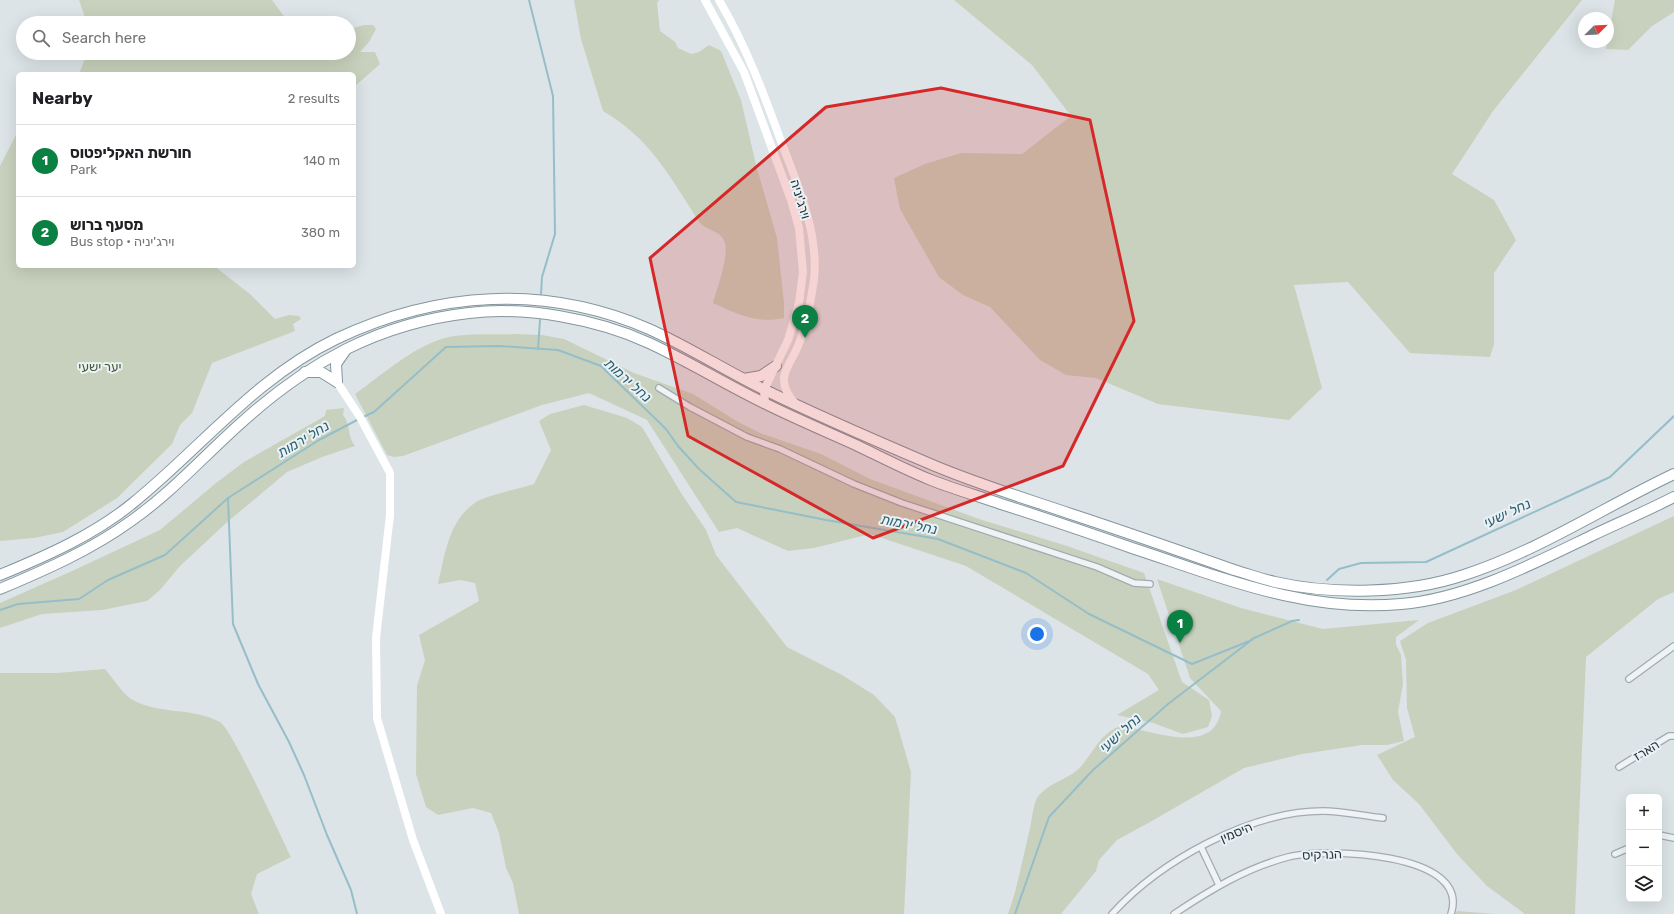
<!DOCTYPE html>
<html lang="en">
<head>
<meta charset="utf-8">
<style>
	:root { --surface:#fff; --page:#f2f2f2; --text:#202124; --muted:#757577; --line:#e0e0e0; --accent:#0b8043 }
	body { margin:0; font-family:Rubik,"Noto Sans Hebrew",sans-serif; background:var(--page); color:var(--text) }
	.controls { position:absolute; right:12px; bottom:12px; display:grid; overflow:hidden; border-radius:6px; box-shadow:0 4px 16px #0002 }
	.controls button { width:36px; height:36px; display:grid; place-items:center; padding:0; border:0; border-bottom:1px solid var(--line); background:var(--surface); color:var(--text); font:20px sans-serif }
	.compass { position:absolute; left:1578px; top:12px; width:36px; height:36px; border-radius:50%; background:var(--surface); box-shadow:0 4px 16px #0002; rotate:66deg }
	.you { position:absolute; left:1037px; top:634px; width:14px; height:14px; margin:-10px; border:3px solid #fff; border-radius:50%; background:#1a73e8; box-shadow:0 0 0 6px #1a73e833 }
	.badge { display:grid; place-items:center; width:26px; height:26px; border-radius:50%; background:var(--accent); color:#fff; font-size:13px; font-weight:700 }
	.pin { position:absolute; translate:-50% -33px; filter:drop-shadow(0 1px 2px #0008) }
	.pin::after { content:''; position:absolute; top:21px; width:14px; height:12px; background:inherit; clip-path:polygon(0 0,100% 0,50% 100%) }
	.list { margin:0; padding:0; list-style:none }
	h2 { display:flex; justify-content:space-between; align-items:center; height:52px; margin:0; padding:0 16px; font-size:17px }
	h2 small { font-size:13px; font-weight:400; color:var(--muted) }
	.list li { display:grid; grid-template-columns:26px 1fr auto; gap:12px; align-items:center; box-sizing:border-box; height:72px; padding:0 16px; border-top:1px solid var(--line) }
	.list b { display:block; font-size:15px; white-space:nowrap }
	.list p { margin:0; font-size:13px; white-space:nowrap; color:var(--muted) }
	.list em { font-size:13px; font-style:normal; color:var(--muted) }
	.icon { flex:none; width:22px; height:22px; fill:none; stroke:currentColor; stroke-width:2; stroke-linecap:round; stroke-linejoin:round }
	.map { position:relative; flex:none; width:1674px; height:914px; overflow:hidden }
	.search { position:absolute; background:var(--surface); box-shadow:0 4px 16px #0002; left:16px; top:16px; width:340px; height:44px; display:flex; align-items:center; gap:10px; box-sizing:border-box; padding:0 14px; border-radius:22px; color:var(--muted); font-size:15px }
	.panel { position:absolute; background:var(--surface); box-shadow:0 4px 16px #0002; left:16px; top:72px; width:340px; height:196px; border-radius:6px }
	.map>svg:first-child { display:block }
	.green { fill:#c8d1bd }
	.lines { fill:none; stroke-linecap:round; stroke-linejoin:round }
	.stream { stroke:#95bec9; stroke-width:2 }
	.street-casing { stroke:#a1acb1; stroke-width:8 }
	.highway-casing { stroke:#83969e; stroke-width:12 }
	.street { stroke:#eff3f5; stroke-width:5.5 }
	.secondary { stroke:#fff; stroke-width:8 }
	.highway { stroke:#fff; stroke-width:10 }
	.marked { fill:#d62828; fill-opacity:0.2; stroke:#d62828; stroke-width:3; stroke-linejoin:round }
	.labels { text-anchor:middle; stroke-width:4; stroke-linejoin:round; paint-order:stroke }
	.street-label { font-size:13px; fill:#25353e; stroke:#ebf2f5 }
	.park-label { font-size:13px; fill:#455a32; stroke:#ebf2f5 }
	.water-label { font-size:14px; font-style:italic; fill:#2e6173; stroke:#ebf2f5 }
</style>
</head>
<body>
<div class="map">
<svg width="1674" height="914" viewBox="0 0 1674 914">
	<rect width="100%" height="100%" fill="#dce4e7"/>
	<g class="green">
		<polygon points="79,0 272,0 289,23 87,23"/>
		<path d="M 574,0 L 659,0 L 657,3 L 660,31 L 675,42 L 678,48 L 691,54 L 699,52 L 709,45 L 721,51 L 741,100 L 756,165 L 777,238 L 784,303 L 784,318 C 757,324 737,314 713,303 C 717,288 729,257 725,243 C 721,229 704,231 698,220 C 670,177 650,138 603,111 L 581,39 Z"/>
		<polygon points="954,0 1582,0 1493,111 1452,174 1494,200 1516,240 1494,273 1494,344 1490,357 1410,353 1348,282 1294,285 1322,388 1289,420 1158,404 1096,378 1066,375 1040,360 990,307 963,295 939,277 900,209 894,178 925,164 961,153 1022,154 1071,116 1032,65"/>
		<polygon points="1615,0 1674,0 1674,12 1652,26 1628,50 1606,49"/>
		<polygon points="365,25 373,25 376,29 369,42 360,52 375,52 380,64 354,87 354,74 79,74 87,53 349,53 349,29"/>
		<polygon points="18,131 18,266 214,266 250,294 275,319 289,315 299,316 301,319 293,324 295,331 212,363 192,413 180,425 172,444 117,498 63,532 34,538 0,541 0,166"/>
		<path d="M 516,334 L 542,335 L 564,339 L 634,373 L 693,394 L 738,422 L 760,433 L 821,454 L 870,479 L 979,519 L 1064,545 L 1144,573 L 1182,682 L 1209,700 L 1212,716 L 1208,727 L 1183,734 L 1153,723 L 1117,715 L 1159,690 L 1148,674 L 966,566 L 870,534 L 814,548 L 788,551 L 737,528 L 719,532 L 647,420 L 589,393 L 542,405 L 403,456 L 394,457 L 387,455 L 355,394 C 382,375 416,344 449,337 C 470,333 494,335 516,334 Z"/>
		<path d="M 584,405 L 627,418 L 642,427 L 681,493 L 706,530 L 716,555 L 787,647 L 842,675 L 874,695 L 895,717 L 911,772 L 904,914 L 519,914 L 513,883 L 506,868 L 499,833 L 491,813 L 473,808 L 438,815 L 426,807 L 416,774 L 417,686 L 425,660 L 419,635 L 479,601 L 475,583 L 460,580 L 438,584 C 445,554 449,518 478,501 C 491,494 518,489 534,484 L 551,450 L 539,421 L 550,414 Z"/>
		<path d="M 344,408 L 343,415 C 351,424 347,437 355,446 L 322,457 L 287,472 L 225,524 L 180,566 L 160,590 L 147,601 L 102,610 L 42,614 L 0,628 L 0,603 L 72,571 L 160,530 L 216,483 L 244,462 L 325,416 L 326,410 Z"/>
		<polygon points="1674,516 1674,592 1658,599 1586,657 1575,914 1525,914 1487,886 1457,854 1419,804 1393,780 1377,755 1415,737 1407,708 1406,660 1400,641 1428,623 1516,590"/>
		<path d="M 1157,579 L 1241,608 L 1323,629 L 1419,620 L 1396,637 L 1396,645 L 1401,655 L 1403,684 L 1398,712 L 1404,741 L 1387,745 L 1362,745 L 1302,754 L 1244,768 L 1150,822 L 1117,840 L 1099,860 L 1096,871 L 1061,914 L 1008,914 C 1018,886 1023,857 1030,828 C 1032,819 1033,806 1037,798 C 1049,781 1071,780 1083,764 C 1095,749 1102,732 1121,726 C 1150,730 1214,757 1221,711 L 1190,678 Z"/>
		<path d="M 105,669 C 112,677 123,694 131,699 C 158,715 192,707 220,722 C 232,729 281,837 291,857 L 257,874 L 251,894 L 259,914 L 0,914 L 0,673 L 57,673 Z"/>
		<polygon points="1457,911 1495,914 1455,914"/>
	</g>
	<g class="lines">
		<g class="stream">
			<polyline points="529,0 553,96 555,234 542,277 541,294"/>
			<polyline points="538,349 540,320"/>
			<polyline points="363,417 374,412 446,347 499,346 558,350 601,366 666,429 678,446 699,469 736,502 826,520 938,539 1026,573 1089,614 1192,664 1252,640"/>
			<polyline points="228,498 233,624 258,684 289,742 304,775 327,835 351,890 357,914"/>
			<polyline points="1327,580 1339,569 1361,563 1426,562 1610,477 1674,416"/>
			<polyline points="0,610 18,604 79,599 108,580 165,555 228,498 319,440 359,419"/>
			<polyline points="1252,639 1292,621 1299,620"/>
			<polyline points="1015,914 1049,817 1093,770 1168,704 1249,642"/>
		</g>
		<g class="street-casing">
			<g id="street">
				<polyline points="659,388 690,407 747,437 780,449 854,484 902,503 1097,567 1134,583 1150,584"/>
				<polyline points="1629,679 1674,646"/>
				<polyline points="1619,767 1669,736 1674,736"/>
				<polyline points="1659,835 1674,838"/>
				<polyline points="1201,847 1219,885"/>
				<polyline points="1615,854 1629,848"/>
				<path d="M 1112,914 C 1160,861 1250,811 1323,811 C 1343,811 1363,816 1383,818"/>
				<path d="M 1174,914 C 1210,890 1246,868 1288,857 C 1323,848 1472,851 1451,914"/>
			</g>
		</g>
		<g class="highway-casing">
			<g id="highway">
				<polyline points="305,372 321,372 337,382"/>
				<polyline points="744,379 761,376 776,366"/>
				<polyline points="337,382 336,364 345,351"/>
				<path d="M 0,575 C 46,556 94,535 133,503 C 201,448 255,378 336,339 C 437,291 545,284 649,329 C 689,347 726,371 765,390 C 818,416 874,440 928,463 C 974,483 1024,498 1071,514 C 1126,532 1180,551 1234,570 C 1248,574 1261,579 1275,582 C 1332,595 1408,594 1464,575 C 1538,551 1604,507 1674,474"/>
				<path d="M 0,589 C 45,570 91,550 131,521 C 171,493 204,456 241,423 C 307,363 379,323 469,313 C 526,306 597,319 649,343 C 688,361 725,384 764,403 C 794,418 825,431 856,445 C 881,457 906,470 931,480 C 954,489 978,496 1001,504 C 1045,518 1089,533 1132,548 C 1221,577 1305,613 1401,604 C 1465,599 1533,564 1591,536 C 1618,523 1647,511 1674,497"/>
			</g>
		</g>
		<use href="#street" class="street"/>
		<g class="secondary">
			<polyline points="705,0 744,72 791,200 799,228 803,272 799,303 788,340 764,390 765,403"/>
			<path d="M 719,0 C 746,46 764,94 782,144 C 798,185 819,234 814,279 C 811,301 807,325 798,346 C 794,356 786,367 784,377 C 783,387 789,397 796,404"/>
			<polyline points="337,382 360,417 390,473 390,515 376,638 377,718 413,840 441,914"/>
		</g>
		<use href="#highway" class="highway"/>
	</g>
	<path class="marked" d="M 941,88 L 1090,120 L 1134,321 L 1063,466 L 873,538 L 688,436 L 650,258 L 826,107 Z"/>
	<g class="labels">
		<g class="street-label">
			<text transform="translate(801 199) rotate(73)" y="5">וירג'יניה</text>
			<text transform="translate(1646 750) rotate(-32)" y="5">הארז</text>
			<text transform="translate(1236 832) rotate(-23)" y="5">היסמין</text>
			<text transform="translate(1322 854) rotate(-2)" y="5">הנרקיס</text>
		</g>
		<g class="park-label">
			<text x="100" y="371">יער ישעי</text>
		</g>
		<g class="water-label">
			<text transform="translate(628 380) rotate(42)" y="5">נחל ירמות</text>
			<text transform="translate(303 439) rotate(-31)" y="5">נחל ירמות</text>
			<text transform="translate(1507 513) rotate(-25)" y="5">נחל ישעי</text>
			<text transform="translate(909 524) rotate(11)" y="5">נחל ירמות</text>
			<text transform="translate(1120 733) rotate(-42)" y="5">נחל ישעי</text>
		</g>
	</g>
</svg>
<div class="controls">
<button>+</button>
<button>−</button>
<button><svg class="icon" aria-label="layers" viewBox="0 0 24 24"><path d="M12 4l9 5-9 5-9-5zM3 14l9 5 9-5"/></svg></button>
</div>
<svg class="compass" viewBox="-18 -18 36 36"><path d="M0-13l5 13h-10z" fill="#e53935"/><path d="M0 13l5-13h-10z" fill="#757577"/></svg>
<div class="you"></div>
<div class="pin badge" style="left:1180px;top:643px">1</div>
<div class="pin badge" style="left:805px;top:338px">2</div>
<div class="search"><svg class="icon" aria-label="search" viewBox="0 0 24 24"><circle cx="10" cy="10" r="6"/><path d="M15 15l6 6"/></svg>Search here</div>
<section class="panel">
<h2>Nearby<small>2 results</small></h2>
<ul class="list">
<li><span class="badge">1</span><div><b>חורשת האקליפטוס</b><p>Park</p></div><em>140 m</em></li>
<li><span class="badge">2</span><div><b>מסעף ברוש</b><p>Bus stop · וירג'יניה</p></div><em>380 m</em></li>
</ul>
</section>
</div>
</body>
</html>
